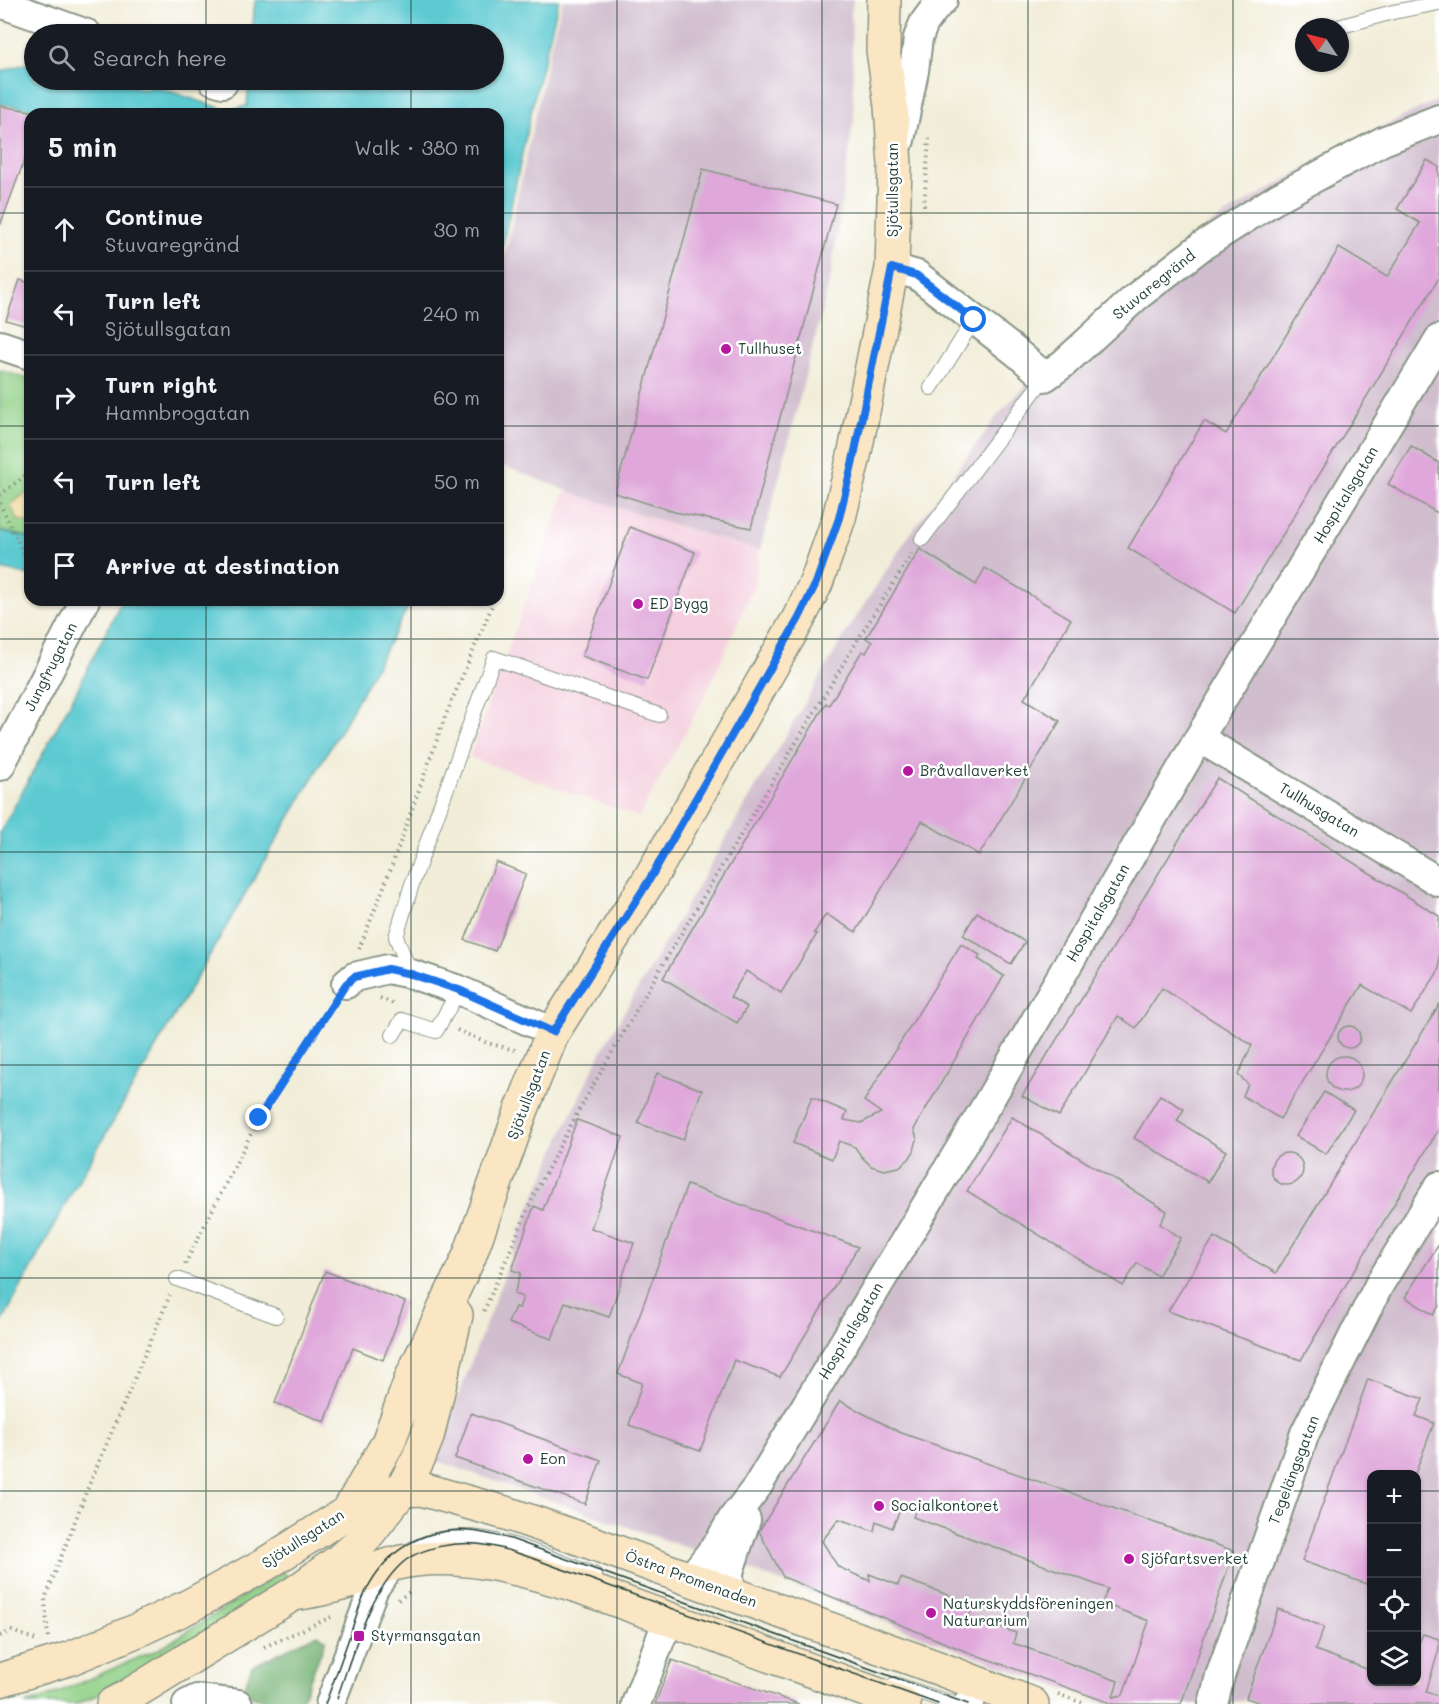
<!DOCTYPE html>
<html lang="en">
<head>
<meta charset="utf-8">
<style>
	:root { --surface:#171b24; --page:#20242c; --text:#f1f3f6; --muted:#9ea1a6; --line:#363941 }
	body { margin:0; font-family:Mali,sans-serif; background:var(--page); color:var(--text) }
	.controls { position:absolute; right:18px; bottom:18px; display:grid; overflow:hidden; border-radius:12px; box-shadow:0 2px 4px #0004 }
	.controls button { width:54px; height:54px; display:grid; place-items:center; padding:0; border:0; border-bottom:2px solid var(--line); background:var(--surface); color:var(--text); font:30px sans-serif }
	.compass { position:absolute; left:1295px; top:18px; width:54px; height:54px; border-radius:50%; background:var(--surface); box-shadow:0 2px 4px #0004; rotate:305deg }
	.stop { position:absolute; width:18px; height:18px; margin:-14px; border:4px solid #1a73e8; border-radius:50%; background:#fff }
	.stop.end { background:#1a73e8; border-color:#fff; box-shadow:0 2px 6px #0008 }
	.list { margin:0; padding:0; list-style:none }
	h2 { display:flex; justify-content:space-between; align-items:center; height:78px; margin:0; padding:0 24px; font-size:26px }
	h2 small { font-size:20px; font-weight:400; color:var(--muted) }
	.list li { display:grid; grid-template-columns:39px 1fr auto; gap:18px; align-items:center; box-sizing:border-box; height:84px; padding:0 24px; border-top:2px solid var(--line) }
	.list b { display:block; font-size:22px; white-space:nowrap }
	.list p { margin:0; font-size:20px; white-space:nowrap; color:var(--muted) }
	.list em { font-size:20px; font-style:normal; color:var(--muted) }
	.icon { flex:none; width:33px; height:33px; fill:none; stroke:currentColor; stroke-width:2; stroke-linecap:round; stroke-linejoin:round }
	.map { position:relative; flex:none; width:1439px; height:1704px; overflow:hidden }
	.search { position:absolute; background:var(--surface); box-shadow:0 2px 4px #0004; left:24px; top:24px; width:480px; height:66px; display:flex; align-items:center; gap:15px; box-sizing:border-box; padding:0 21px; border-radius:33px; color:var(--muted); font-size:22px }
	.panel { position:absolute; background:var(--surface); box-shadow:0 2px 4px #0004; left:24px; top:108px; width:480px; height:498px; border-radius:18px }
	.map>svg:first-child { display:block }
	.built { fill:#f4cfde }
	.industrial { fill:#d0bdce; fill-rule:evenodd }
	.green { fill:#90d087; stroke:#58865e; stroke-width:1.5 }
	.forest { fill:#74b274; stroke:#4a7854; stroke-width:1.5 }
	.sand { fill:#eeda9e; stroke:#868c69; stroke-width:1.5 }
	.water { fill:#5dcad2; stroke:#3e8483; stroke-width:1.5 }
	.building { fill:#dfa7da; fill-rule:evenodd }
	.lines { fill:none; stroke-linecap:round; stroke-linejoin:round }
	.lane-casing { stroke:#889586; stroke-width:16 }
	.street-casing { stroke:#889586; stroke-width:32 }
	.secondary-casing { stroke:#889586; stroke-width:36 }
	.path { stroke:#889586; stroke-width:4; stroke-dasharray:1.5 4.5; stroke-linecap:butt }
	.lane { stroke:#fff; stroke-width:14 }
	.street { stroke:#fff; stroke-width:28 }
	.secondary { stroke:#fbe6c4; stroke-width:33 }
	.tram { stroke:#1f3d34; stroke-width:1.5 }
	.route { stroke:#1a73e8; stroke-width:8 }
	.grid { fill:none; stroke:#1f3d34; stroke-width:1.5; stroke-opacity:0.55 }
	.poi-dot { fill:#b5179e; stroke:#fff; stroke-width:2 }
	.labels { text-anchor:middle; stroke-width:5; stroke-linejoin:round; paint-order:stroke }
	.street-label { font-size:15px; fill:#1f3d34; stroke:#fff }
	.poi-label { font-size:15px; fill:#1f3d34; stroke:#fff; text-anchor:start }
</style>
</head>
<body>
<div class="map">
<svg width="1439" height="1704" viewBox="0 0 1439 1704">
	<rect width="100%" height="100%" fill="#fff"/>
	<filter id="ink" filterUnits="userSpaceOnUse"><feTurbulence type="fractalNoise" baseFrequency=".0167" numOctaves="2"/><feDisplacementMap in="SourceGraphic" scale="12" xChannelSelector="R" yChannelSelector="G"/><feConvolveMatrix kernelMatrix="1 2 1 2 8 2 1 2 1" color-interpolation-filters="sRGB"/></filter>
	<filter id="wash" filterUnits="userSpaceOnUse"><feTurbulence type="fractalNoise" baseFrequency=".008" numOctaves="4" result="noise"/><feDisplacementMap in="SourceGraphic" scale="24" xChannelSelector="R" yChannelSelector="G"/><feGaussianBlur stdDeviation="1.35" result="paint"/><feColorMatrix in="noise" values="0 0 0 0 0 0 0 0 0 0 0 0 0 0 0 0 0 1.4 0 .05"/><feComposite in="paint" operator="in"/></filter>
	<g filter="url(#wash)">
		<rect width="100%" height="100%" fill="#f1edd8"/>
		<polygon class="built" points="566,490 584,497 760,551 754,586 705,696 639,817 469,757"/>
		<g class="industrial">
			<polygon points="563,0 853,0 851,13 854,118 830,280 760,551 584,497 498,464 498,286 552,40"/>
			<path d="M 1439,99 L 1439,1704 L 1257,1704 L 1244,1699 L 1227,1704 L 1108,1704 L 1008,1669 L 751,1570 L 435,1460 L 443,1436 L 531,1205 L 566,1125 L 602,1050 L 846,633 L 905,541 L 997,416 L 1064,345 L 1213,222 L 1335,150 ZM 1372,1474 L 1416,1474 L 1416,1682 L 1372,1682 Z"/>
		</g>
		<g class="green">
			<polygon points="0,370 30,380 30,538 0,531"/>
			<polygon points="283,1571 291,1581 106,1691 77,1704 25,1704 47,1697 161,1648"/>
		</g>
		<polygon class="forest" points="318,1634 326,1640 300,1704 277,1704 242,1693 252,1666"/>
		<polygon class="sand" points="30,490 30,523 18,520 10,505"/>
		<g class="water">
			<polygon points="255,0 559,0 535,94 498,266 498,114 67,114 0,104 0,72 34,61 34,80 115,80 145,90 151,85 226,110 247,106 249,80 494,80 494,34 252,34"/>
			<polygon points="0,531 30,538 30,575 0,569"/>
			<polygon points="122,600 412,600 355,705 76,1185 0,1326 0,833 76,692"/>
		</g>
		<g id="blocks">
			<g class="building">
				<polygon points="0,106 42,113 42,114 30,114 30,153 27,153 0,226"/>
				<polygon points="1427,160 1439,167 1439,278 1235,613 1128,548 1204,421 1226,434 1339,248 1387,277 1420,223 1397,209"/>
				<polygon points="703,169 836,204 751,528 675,512 615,493"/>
				<polygon points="20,280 30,283 30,327 6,320"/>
				<polygon points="1411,446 1439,463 1439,514 1388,484"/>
				<polygon points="630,527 695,552 647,680 582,656"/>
				<polygon points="920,549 976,585 985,568 1071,619 1024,699 1060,721 979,855 922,821 856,932 826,914 814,933 817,934 781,993 746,971 730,997 747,1007 737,1023 663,978 826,703 829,705 862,651 866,653 872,642 866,638"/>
				<polygon points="1217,778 1439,916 1439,970 1411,1014 1362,985 1280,1119 1243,1096 1248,1084 1238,1075 1252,1045 1162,988 1136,1028 1118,1016 1059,1116 1022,1096"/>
				<polygon points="496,862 526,874 495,951 465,940"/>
				<polygon points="977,912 1025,942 1011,964 963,935"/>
				<polygon points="961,944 980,955 978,959 1004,976 914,1129 917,1139 914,1151 909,1159 899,1167 884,1170 871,1166 861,1156 855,1147 839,1141 832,1159 793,1143 812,1097 847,1112 844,1120 861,1123 881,1113 864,1101"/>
				<polygon points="1439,1005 1439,1129 1301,1360 1168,1311 1214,1237 1276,1273"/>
				<circle cx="1349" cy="1037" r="11"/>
				<circle cx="1344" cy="1074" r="18"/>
				<polygon points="657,1073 702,1090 683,1140 638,1123"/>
				<polygon points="1324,1092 1354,1110 1326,1154 1296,1136"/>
				<polygon points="1160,1095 1184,1109 1177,1121 1226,1151 1208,1182 1134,1138"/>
				<polygon points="1012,1117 1167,1211 1160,1224 1181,1238 1158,1276 1137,1263 1123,1286 967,1191"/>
				<polygon points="577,1120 623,1137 591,1228 634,1243 609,1317 565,1302 552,1339 508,1323 515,1307 519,1308 523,1297 514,1294 521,1273 512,1270 534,1206 543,1210"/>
				<circle cx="1287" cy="1169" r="16"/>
				<polygon points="687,1185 858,1247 780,1377 734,1360 700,1451 629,1425 642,1383 618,1374"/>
				<polygon points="1439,1244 1439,1306 1433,1315 1405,1297"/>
				<polygon points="325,1271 405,1302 383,1360 353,1348 325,1422 275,1403"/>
				<polygon points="1368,1379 1423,1399 1416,1416 1434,1423 1415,1474 1372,1474 1372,1586 1302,1561"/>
				<path d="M 840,1401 L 899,1432 L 1234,1551 L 1181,1704 L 1113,1704 L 965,1651 L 783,1577 L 759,1531 ZM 904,1502 L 917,1506 L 913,1517 L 1108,1589 L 1102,1603 L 1149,1621 L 1123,1695 L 1113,1697 L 1118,1681 L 1013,1643 L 1016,1633 L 969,1617 L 973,1604 L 901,1578 L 898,1585 L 869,1574 L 870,1581 L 838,1567 L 822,1541 L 839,1519 L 874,1531 L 876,1521 L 892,1528 Z"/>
				<polygon points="471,1413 601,1460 585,1504 455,1458"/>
				<polygon points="1278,1609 1324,1627 1315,1650 1372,1671 1372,1682 1416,1682 1416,1645 1418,1645 1423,1634 1439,1639 1439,1649 1426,1692 1439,1696 1439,1704 1264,1704 1246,1698"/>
				<polygon points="672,1660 799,1704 655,1704"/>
			</g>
		</g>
	</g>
	<g filter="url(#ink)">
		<use href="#blocks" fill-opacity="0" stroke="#889586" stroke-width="1.5"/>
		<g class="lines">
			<g class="lane-casing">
				<g id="lane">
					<polyline points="1338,27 1393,12 1439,3"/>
					<polyline points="931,388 974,320"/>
					<polyline points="922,539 1045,377"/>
					<polyline points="411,974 396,937 412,884 494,658 659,715"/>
					<polyline points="393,1035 402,1020 436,1031 459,990"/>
					<polyline points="177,1279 276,1316"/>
					<path d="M 410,1550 C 470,1517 536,1554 595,1575"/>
					<polyline points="895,1684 954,1704"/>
				</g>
			</g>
			<g class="street-casing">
				<g id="street">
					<polyline points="0,3 87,34"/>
					<polyline points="213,80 223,83"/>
					<polyline points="900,140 914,71 918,38 924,23 935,8 943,0"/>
					<polyline points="892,268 917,275 1016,352 1045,377 1063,364 1136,297 1202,246 1279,197 1383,141 1439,119"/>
					<polyline points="0,345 30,355"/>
					<polyline points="1199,738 1439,882"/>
					<polyline points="0,766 85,600"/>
					<polyline points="346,984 354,977 388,969 411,974 459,990 553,1032"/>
					<polyline points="690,1579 719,1542 733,1518 757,1487 990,1099 1199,738 1439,339"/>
					<polyline points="730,1594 729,1572 746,1520"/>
					<polyline points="187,1704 197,1699 238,1704"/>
					<polyline points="330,1704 374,1588 392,1564"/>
					<polyline points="636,1704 659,1643 662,1635 674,1620"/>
					<polyline points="968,1704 971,1699"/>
					<polyline points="1213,1704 1220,1676 1305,1433 1379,1285 1439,1186"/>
				</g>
			</g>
			<g class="secondary-casing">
				<g id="secondary">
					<polyline points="348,1512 388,1443 412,1377 469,1257 522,1109 553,1032 648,882 799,618 816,583 839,518 854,456 892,268 895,165 891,106 883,50 884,0"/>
					<path d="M 293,1594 C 312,1591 332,1588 351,1581 C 365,1576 378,1567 393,1564 C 454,1549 520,1568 578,1586 L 904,1704"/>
					<polyline points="0,1680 71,1658 138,1630 191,1605 264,1565 367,1500 391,1492 402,1490 421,1489 509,1514 587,1541 690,1579 938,1668 1032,1704"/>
					<polyline points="113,1704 125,1698 293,1594 340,1560 363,1540 402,1490 419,1457 427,1437 456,1315"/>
				</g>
			</g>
			<g class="path">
				<polyline points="924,206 929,138"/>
				<polyline points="0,495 30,472"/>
				<polyline points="0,503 30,568"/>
				<polyline points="359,949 387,879 445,717 492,606 492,600"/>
				<polyline points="380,998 395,1004"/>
				<polyline points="457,1030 487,1043 515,1050"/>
				<polyline points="185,1264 259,1118 332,1004"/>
				<polyline points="484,1311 534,1195 579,1110 660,969 860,636 912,554"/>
				<polyline points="398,1600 412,1590"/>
				<polyline points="0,1636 12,1631 36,1640"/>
				<polyline points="48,1637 45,1599 87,1490 170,1295"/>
				<polyline points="264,1647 331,1617"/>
				<polyline points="1058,1694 1085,1704"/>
			</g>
			<use href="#lane" class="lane"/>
			<use href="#street" class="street"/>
			<use href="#secondary" class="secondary"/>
			<g class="tram">
				<path d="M 337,1698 C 352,1657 370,1588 406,1560 C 424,1547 455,1542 477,1544 C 507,1547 536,1560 565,1570 L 938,1704"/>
				<path d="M 325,1704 C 334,1681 342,1658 350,1635 C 355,1620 359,1605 366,1591 C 386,1550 424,1527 470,1531 C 484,1532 497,1536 511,1539 L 968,1704"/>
			</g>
		</g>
	</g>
	<g class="lines" filter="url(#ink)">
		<polyline class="route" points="259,1118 346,984 354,977 388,969 411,974 459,990 553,1032 648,882 799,618 816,583 839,518 854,456 892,268 916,275 974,320"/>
	</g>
	<path class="grid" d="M 206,0 L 206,34M 411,0 L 411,34M 617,0 L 617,1704M 822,0 L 822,1704M 1028,0 L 1028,1704M 1233,0 L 1233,1704M 206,80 L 206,114M 411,80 L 411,114M 0,213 L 30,213M 498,213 L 1439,213M 0,426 L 30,426M 498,426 L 1439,426M 206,600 L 206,1704M 411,600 L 411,1704M 0,639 L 1439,639M 0,852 L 1439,852M 0,1065 L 1439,1065M 0,1278 L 1439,1278M 0,1491 L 1372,1491M 1416,1491 L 1439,1491"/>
	<g class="poi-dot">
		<circle cx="726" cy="349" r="6"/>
		<circle cx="638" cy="604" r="6"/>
		<circle cx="908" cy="771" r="6"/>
		<circle cx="528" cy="1459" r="6"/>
		<circle cx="879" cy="1506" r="6"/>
		<circle cx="1129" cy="1559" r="6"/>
		<circle cx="931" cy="1613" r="6"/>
		<rect x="353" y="1630" width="12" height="12" rx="3"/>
	</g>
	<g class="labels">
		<g class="street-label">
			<text transform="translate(893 190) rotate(-90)" y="5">Sjötullsgatan</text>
			<text transform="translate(1154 285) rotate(-39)" y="5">Stuvaregränd</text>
			<text transform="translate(1346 495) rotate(-59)" y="5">Hospitalsgatan</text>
			<text transform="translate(51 667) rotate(-63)" y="5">Jungfrugatan</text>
			<text transform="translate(1319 810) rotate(31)" y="5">Tullhusgatan</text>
			<text transform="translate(1098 913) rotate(-60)" y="5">Hospitalsgatan</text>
			<text transform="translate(529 1095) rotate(-69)" y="5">Sjötullsgatan</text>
			<text transform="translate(851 1331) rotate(-59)" y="5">Hospitalsgatan</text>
			<text transform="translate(1294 1470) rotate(-69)" y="5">Tegelängsgatan</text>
			<text transform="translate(303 1539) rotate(-33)" y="5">Sjötullsgatan</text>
			<text transform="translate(691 1579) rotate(20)" y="5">Östra Promenaden</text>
		</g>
		<g class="poi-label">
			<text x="738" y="354">Tullhuset</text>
			<text x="650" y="609">ED Bygg</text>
			<text x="920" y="776">Bråvallaverket</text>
			<text x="540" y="1464">Eon</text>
			<text x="891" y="1511">Socialkontoret</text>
			<text x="1141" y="1564">Sjöfartsverket</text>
			<text x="943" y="1609">Naturskyddsföreningen<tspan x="943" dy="17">Naturarium</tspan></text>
			<text x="371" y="1641">Styrmansgatan</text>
		</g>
	</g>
</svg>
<div class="controls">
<button>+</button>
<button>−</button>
<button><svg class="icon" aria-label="locate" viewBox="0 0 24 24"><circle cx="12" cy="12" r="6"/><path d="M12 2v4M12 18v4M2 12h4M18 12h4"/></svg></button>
<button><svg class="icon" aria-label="layers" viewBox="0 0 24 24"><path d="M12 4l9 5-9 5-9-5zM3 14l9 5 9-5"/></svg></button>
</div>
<svg class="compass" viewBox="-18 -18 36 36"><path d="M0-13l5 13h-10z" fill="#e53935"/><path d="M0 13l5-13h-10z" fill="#9ea1a6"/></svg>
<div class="stop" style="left:974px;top:320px"></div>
<div class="stop end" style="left:259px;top:1118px"></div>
<div class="search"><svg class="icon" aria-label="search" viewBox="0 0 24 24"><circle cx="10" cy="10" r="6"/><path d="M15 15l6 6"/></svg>Search here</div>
<section class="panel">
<h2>5 min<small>Walk · 380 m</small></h2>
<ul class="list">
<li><svg class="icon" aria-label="ahead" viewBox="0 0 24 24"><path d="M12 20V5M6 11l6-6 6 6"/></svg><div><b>Continue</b><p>Stuvaregränd</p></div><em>30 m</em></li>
<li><svg class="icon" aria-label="left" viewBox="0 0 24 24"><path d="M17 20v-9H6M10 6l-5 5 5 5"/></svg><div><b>Turn left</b><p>Sjötullsgatan</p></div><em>240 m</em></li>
<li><svg class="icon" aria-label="right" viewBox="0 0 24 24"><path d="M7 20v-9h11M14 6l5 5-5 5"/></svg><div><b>Turn right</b><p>Hamnbrogatan</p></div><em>60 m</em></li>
<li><svg class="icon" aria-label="left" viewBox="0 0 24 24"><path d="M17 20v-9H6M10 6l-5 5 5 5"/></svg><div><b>Turn left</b></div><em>50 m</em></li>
<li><svg class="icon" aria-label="arrive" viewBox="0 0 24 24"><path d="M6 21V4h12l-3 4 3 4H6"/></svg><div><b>Arrive at destination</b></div></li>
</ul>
</section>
</div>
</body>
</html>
